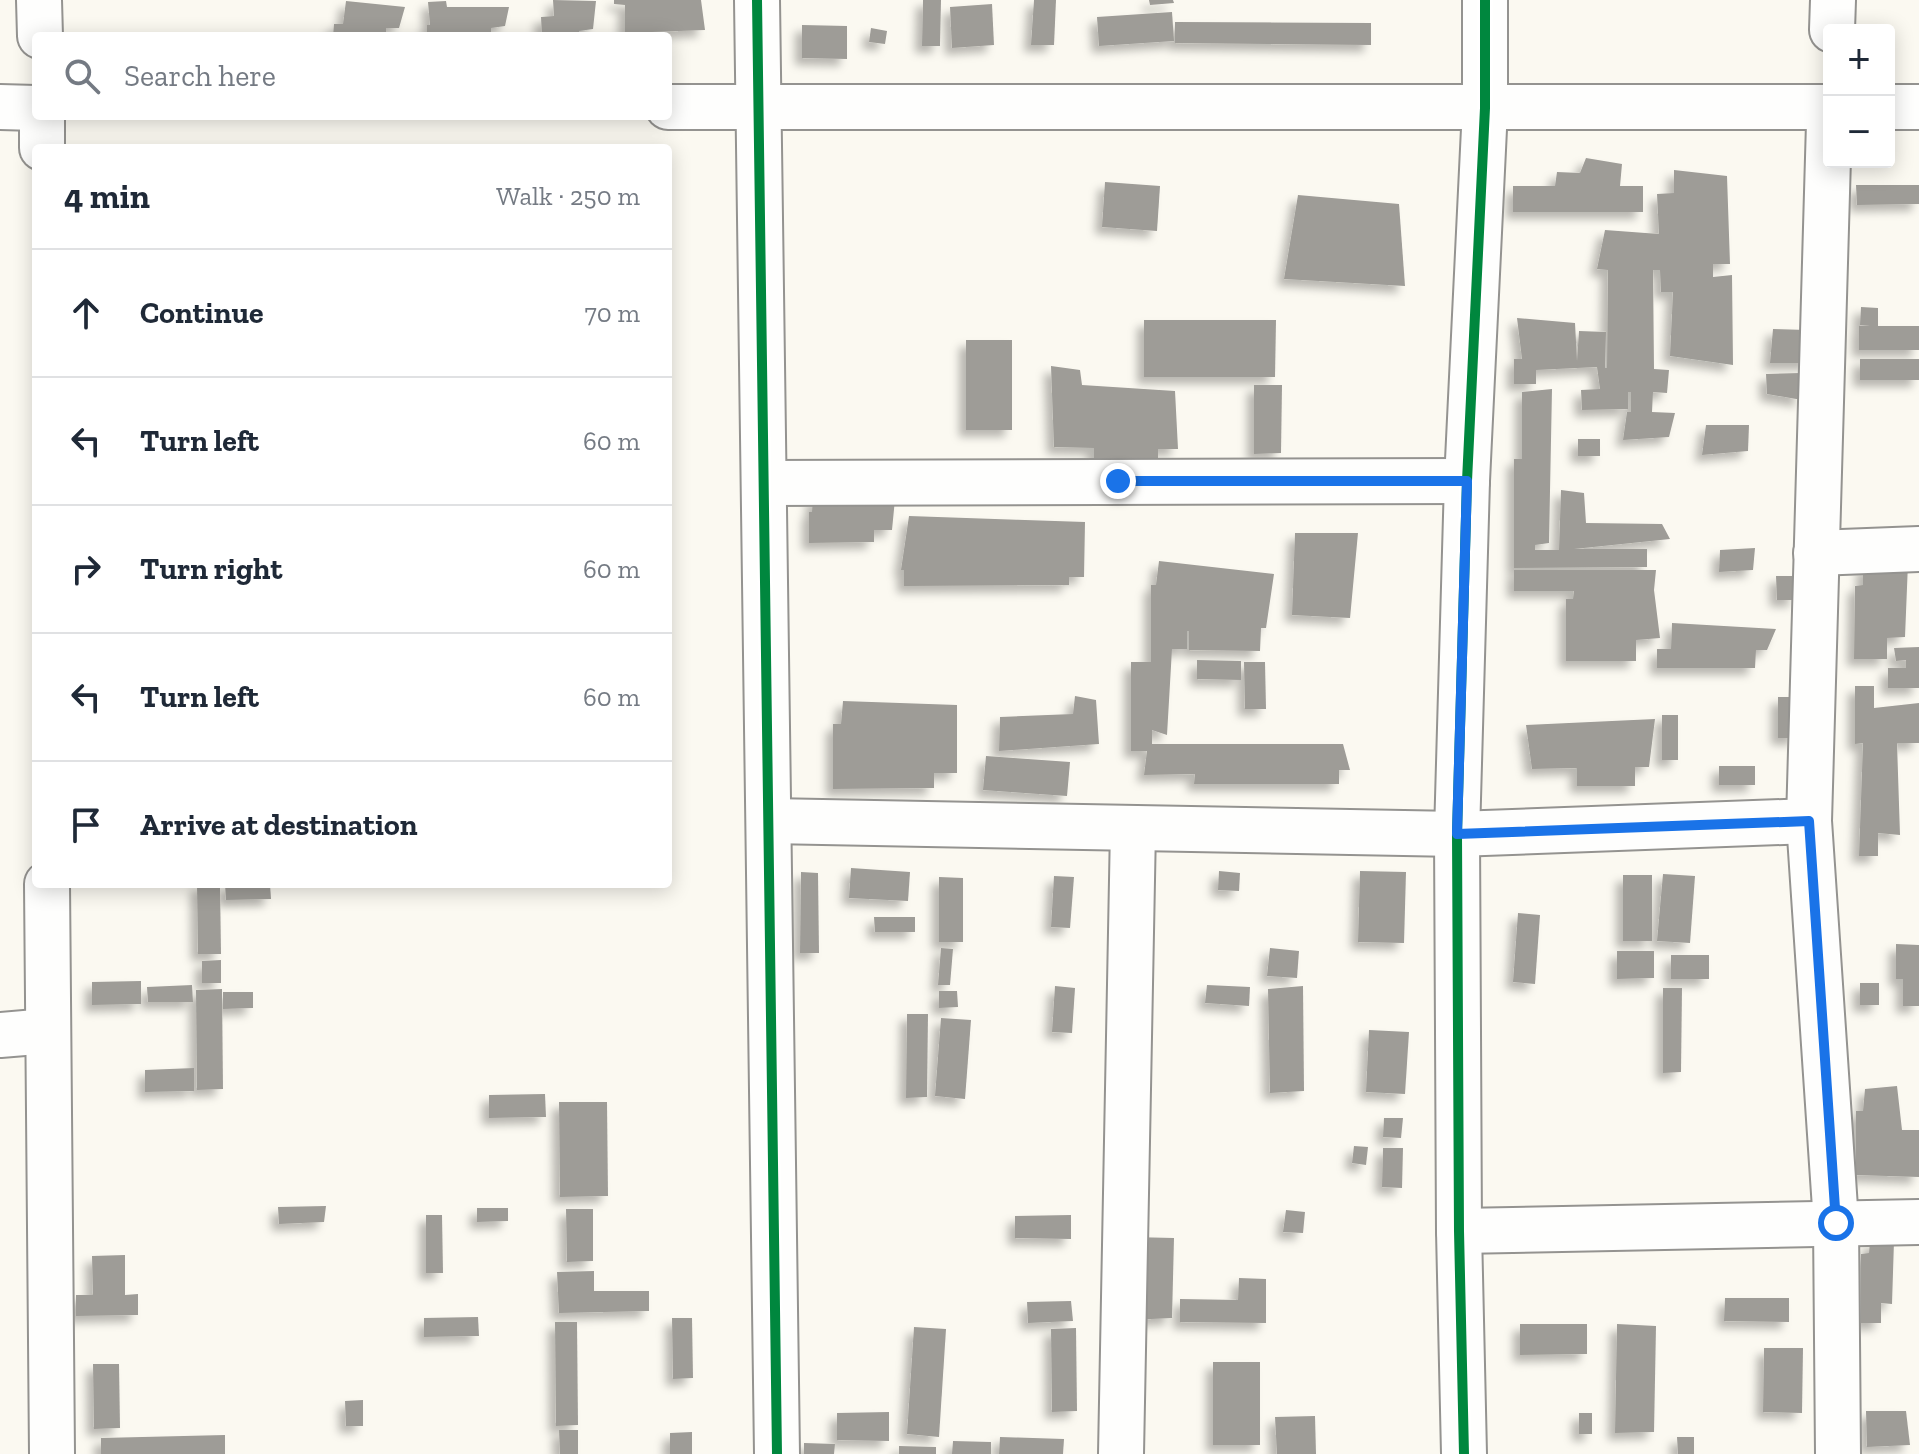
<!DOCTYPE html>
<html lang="en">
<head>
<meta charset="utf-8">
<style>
	:root { --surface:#fff; --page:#f6f6f7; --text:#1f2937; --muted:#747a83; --line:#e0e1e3 }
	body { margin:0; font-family:"Zilla Slab",serif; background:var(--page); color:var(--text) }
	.controls { position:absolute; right:24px; top:24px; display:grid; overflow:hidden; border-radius:8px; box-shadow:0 4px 20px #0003 }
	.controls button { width:72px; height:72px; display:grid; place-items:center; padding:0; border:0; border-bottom:2px solid var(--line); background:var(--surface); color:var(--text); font:40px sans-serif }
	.stop { position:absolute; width:24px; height:24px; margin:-18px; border:6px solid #1a73e8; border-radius:50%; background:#fff }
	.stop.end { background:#1a73e8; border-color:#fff; box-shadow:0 2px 8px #0008 }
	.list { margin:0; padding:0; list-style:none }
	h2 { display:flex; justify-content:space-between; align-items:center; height:104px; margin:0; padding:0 32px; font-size:34px }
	h2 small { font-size:26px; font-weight:400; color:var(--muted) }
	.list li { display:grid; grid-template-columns:52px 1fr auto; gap:24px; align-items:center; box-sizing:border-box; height:128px; padding:0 32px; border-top:2px solid var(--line) }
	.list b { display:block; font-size:30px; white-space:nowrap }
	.list em { font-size:26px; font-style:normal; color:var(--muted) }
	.icon { flex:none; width:44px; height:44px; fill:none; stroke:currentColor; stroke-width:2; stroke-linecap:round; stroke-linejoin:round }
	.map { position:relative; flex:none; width:1919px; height:1454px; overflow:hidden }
	.search { position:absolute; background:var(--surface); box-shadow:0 4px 20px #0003; left:32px; top:32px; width:640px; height:88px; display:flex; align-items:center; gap:20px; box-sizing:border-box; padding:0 28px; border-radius:8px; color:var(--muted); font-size:30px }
	.panel { position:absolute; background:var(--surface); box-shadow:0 4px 20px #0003; left:32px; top:144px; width:640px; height:744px; border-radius:8px }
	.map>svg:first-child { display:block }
	.building { fill:#9e9c97; filter:url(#shadow) }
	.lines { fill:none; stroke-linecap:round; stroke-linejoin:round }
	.minor-casing { stroke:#949390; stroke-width:48 }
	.tertiary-casing { stroke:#949390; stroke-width:48 }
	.minor { stroke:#fefefd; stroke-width:44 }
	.tertiary { stroke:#fefefd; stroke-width:44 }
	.cycleway-casing { stroke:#fff; stroke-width:15 }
	.cycleway { stroke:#00873e; stroke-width:10 }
	.route { stroke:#1a73e8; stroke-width:10 }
</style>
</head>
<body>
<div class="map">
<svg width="1919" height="1454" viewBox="0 0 1919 1454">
	<defs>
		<filter id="shadow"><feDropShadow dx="-7" dy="7" stdDeviation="4" flood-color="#0004"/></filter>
	</defs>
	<rect width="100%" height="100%" fill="#fbf9f1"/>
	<g class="building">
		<polygon points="553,0 596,1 593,29 579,31 579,36 542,36 541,17 554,16"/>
		<polygon points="614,0 701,0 705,30 625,33 625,5 614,4"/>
		<polygon points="923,0 941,0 940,46 922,46"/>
		<polygon points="1034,0 1056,0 1054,45 1031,45"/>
		<polygon points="1149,0 1173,0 1174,3 1150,5"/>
		<polygon points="346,1 405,7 399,28 386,28 386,36 333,36 334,24 343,24"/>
		<polygon points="446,1 447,7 509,7 505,26 491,28 491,36 427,36 427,25 430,25 428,2"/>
		<polygon points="992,4 994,45 952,48 950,7"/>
		<polygon points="1172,12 1174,41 1099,46 1097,17"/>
		<polygon points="1175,22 1371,23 1371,45 1175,43"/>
		<polygon points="802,25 847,26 847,59 802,58"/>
		<polygon points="871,28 887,31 885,44 869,42"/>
		<polygon points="1586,158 1622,164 1620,186 1643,186 1643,212 1513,212 1513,186 1555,186 1557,172 1580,173"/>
		<polygon points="1674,170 1727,176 1730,264 1713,264 1713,277 1732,275 1733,365 1670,356 1673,292 1661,292 1660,270 1653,270 1654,369 1669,370 1667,393 1653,392 1652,412 1675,413 1669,437 1623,440 1627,412 1631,412 1631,392 1628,392 1628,409 1582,410 1581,390 1600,389 1597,367 1536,370 1536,384 1514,384 1514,359 1522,359 1517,318 1575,323 1577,361 1579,331 1606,332 1605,368 1607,368 1608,270 1597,269 1605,230 1659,234 1657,194 1674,193"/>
		<polygon points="1105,182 1160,186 1157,231 1102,227"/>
		<polygon points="1856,185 1919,185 1919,204 1857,205"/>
		<polygon points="1298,195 1399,204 1405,286 1284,279"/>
		<polygon points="1861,307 1878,308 1878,326 1919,326 1919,350 1859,350 1859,326 1870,326 1860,325"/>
		<polygon points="1144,320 1276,320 1275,377 1144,377"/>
		<polygon points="1773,329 1807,330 1813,363 1770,363"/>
		<rect x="966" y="340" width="46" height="90"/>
		<rect x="1860" y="359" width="59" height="21"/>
		<polygon points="1051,366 1080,370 1082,385 1175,391 1178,449 1158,449 1158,459 1094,460 1094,448 1054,447"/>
		<polygon points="1800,373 1802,400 1767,394 1766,374"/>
		<polygon points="1254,385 1282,385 1281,453 1254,454"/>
		<polygon points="1552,389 1549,543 1535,545 1535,550 1559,550 1561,490 1584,493 1586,523 1662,524 1670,539 1574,549 1647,549 1647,567 1514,568 1514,459 1522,459 1522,392"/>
		<polygon points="1706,425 1749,425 1748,451 1702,455"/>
		<rect x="1578" y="439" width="22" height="17"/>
		<polygon points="813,496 895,499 892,530 874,530 874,542 809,543 809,512 812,512"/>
		<polygon points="909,516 1085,522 1084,577 1069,577 1069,585 904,586 904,570 901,570"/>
		<polygon points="1295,533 1358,533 1350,618 1292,615"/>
		<polygon points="1755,548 1753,570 1719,572 1720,550"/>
		<polygon points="1159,561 1274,574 1266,628 1261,628 1260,651 1189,650 1189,631 1187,631 1187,649 1172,649 1167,735 1152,730 1152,744 1343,744 1350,770 1339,770 1339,784 1194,784 1195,774 1144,775 1147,751 1131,751 1131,662 1151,662 1151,585 1156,585"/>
		<polygon points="1908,563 1905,637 1887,638 1887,659 1854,659 1855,586 1863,585 1863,565"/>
		<polygon points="1514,570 1656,570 1654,590 1660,638 1636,640 1636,661 1566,661 1566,599 1573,599 1574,591 1514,591"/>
		<polygon points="1776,576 1795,576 1796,600 1777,600"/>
		<polygon points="1672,623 1776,629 1767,650 1756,650 1755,668 1657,668 1657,649 1671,649"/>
		<polygon points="1919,647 1919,688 1888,688 1888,668 1906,668 1906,660 1896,661 1894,648"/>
		<polygon points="1197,660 1241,661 1241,680 1197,679"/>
		<polygon points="1244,662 1265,662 1266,709 1245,709"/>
		<polygon points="1855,686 1874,686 1874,708 1919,703 1919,743 1897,743 1900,835 1878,833 1878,856 1859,856 1863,743 1855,744"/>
		<polygon points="1075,696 1096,700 1099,744 999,751 1000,717 1073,714"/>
		<rect x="1778" y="697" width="20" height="41"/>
		<polygon points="843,701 957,705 957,773 934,773 934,788 833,789 833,724 841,724"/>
		<rect x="1662" y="715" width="16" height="45"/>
		<polygon points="1655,719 1649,767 1635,767 1635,786 1577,786 1577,768 1532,769 1526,725"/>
		<polygon points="986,756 1070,762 1067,796 983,790"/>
		<rect x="1719" y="766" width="36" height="19"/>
		<polygon points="851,868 910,872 908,901 849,898"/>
		<polygon points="1219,871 1240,873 1239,891 1218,890"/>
		<polygon points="1360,871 1406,872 1404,943 1358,942"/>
		<polygon points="801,872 818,873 819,953 800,953"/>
		<polygon points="1663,874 1695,876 1690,943 1657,941"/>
		<rect x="1623" y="875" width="29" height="66"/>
		<polygon points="1054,876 1074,877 1070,928 1051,927"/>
		<polygon points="939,877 963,878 963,942 939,942"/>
		<polygon points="197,884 220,884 221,954 198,954"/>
		<polygon points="225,884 270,884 271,899 226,900"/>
		<polygon points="1518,913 1540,915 1535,984 1513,982"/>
		<polygon points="874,917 915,917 915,932 875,932"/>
		<polygon points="1896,944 1919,945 1919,1006 1903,1006 1903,979 1896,979"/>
		<polygon points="941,948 953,949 950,985 938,985"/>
		<polygon points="1270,948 1299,951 1297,978 1267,976"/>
		<polygon points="1617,951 1654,951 1654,978 1617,979"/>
		<rect x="1671" y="955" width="38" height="24"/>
		<polygon points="221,960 221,983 202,983 202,961"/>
		<polygon points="141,981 141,1004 92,1005 92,982"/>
		<rect x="1860" y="983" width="19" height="22"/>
		<polygon points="192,985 193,1002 148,1002 147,987"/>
		<polygon points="1207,985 1250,987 1249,1006 1205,1003"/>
		<polygon points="1055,986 1075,988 1072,1033 1052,1032"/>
		<polygon points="1303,986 1304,1091 1270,1093 1268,989"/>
		<polygon points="1663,988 1682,988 1681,1072 1663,1073"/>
		<polygon points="222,989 223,1089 197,1090 196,990"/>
		<polygon points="939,991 957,991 958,1007 939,1008"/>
		<polygon points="223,992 253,992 253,1008 223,1009"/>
		<polygon points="907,1014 928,1014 927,1097 906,1098"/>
		<polygon points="941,1018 971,1020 965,1099 935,1096"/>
		<polygon points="1369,1030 1409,1032 1405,1094 1366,1092"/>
		<polygon points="194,1068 194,1091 145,1092 145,1070"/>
		<polygon points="1897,1086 1902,1130 1919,1130 1919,1177 1856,1175 1856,1111 1863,1111 1865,1089"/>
		<polygon points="545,1094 546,1117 489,1118 489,1095"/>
		<polygon points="559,1102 607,1102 608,1196 560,1197"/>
		<polygon points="1384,1118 1403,1118 1401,1138 1383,1137"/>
		<polygon points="1354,1146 1368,1147 1366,1165 1352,1163"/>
		<polygon points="1383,1148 1403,1148 1402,1188 1382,1187"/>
		<polygon points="326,1206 324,1222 279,1224 278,1207"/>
		<polygon points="477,1208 508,1208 508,1221 477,1222"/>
		<polygon points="566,1209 593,1209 593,1261 567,1262"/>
		<polygon points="1286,1210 1305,1212 1303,1233 1283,1232"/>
		<polygon points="426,1215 442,1215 443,1273 426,1273"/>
		<polygon points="1071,1215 1071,1239 1015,1238 1015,1216"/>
		<polygon points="1131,1237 1174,1238 1172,1318 1130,1320"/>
		<polygon points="1870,1241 1894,1241 1892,1304 1881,1303 1881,1323 1861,1323 1861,1254 1869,1253"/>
		<polygon points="125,1255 125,1295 138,1294 138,1315 76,1316 76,1295 93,1295 92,1256"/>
		<polygon points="594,1271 594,1291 649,1291 649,1311 559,1313 557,1272"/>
		<polygon points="1239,1278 1266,1279 1266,1323 1180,1322 1180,1299 1238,1300"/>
		<polygon points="1725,1298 1789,1298 1789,1322 1724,1321"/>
		<polygon points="1071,1301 1073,1321 1028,1323 1027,1302"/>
		<polygon points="478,1317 479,1336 424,1337 424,1318"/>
		<polygon points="672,1318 692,1318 693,1378 673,1379"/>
		<polygon points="555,1322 577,1322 578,1425 556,1426"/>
		<polygon points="1520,1324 1587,1324 1587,1354 1520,1355"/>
		<polygon points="1617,1324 1656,1326 1654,1432 1615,1433"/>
		<polygon points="914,1327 946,1329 939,1437 907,1434"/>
		<polygon points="1076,1328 1077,1411 1052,1412 1051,1329"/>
		<polygon points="1764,1348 1803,1348 1802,1413 1763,1412"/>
		<rect x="1213" y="1362" width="47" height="83"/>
		<polygon points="93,1364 119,1364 120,1428 94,1429"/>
		<polygon points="363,1400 363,1426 346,1426 345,1401"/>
		<polygon points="1866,1411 1906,1411 1910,1445 1867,1447"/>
		<polygon points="889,1412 889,1441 837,1440 837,1413"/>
		<rect x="1579" y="1413" width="13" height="21"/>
		<polygon points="1315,1416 1316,1454 1277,1454 1275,1417"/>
		<polygon points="559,1430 578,1430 578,1454 560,1454"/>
		<polygon points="692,1432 692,1454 670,1454 670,1433"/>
		<polygon points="225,1435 225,1454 101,1454 101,1438"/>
		<polygon points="1000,1437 1064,1439 1063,1454 999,1454"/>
		<polygon points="1677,1437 1694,1437 1694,1454 1678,1454"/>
		<polygon points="953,1441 991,1442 991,1454 952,1454"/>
		<polygon points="804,1443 835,1444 834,1454 804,1454"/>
		<polygon points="899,1446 936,1447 936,1454 899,1454"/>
	</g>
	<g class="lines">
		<g class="minor-casing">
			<g id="minor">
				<polyline points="39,0 40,36"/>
				<polyline points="757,0 777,1454"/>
				<polyline points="1832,30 1833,0"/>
				<polyline points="42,116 42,148"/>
				<polyline points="1829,123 1809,821 1836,1223 1838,1454"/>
				<polyline points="764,483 1467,481"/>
				<polyline points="1816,553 1919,549"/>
				<polyline points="770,821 1457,834 1809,821"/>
				<polyline points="47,884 52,1454"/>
				<polyline points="0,1035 48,1031"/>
				<polyline points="1459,1231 1919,1222"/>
				<polyline points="1121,1454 1133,828"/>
				<polyline points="1464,1454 1459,1231 1457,834 1467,481 1485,108 1485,0"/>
			</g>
		</g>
		<g class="tertiary-casing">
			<g id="tertiary">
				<polyline points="0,107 36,108"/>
				<polyline points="668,107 1829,107"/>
				<polyline points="1889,107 1919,107"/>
			</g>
		</g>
		<use href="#minor" class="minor"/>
		<use href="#tertiary" class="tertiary"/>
		<g class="cycleway-casing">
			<g id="cycleway">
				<polyline points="757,0 777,1454"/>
				<polyline points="1464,1454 1459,1231 1457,834 1467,481 1485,108 1485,0"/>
			</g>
		</g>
		<use href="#cycleway" class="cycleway"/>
	</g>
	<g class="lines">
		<polyline class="route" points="1118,481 1467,481 1457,834 1809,821 1836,1223"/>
	</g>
</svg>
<div class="controls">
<button>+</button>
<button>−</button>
</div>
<div class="stop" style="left:1836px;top:1223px"></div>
<div class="stop end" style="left:1118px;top:481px"></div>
<div class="search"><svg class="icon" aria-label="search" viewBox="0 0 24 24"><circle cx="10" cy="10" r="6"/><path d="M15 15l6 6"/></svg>Search here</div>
<section class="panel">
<h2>4 min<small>Walk · 250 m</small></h2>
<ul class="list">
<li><svg class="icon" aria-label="ahead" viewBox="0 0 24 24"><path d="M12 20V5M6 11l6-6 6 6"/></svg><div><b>Continue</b></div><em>70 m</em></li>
<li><svg class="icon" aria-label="left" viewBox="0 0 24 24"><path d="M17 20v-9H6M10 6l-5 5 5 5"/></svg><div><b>Turn left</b></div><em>60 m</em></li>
<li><svg class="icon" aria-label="right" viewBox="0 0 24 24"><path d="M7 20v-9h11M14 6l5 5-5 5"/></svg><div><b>Turn right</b></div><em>60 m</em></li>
<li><svg class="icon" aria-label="left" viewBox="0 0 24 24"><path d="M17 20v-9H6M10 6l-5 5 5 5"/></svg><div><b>Turn left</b></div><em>60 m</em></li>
<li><svg class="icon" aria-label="arrive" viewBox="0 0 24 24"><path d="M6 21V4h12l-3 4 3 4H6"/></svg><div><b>Arrive at destination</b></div></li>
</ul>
</section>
</div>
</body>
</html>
